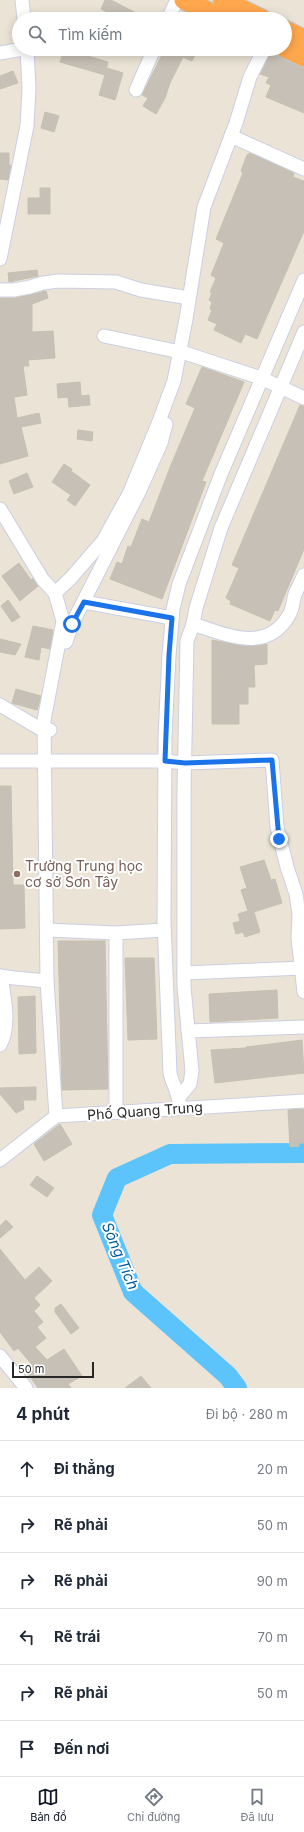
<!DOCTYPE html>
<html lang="vi">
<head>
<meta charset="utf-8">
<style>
	:root { --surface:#fff; --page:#f2f2f3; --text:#1f2937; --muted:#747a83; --line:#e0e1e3; --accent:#111827 }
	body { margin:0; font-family:Inter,sans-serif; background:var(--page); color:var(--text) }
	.scale { position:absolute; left:12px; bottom:10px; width:82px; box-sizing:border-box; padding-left:4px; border:2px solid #272727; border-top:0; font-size:11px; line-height:14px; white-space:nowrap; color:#272727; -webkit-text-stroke:3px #fff; paint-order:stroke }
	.stop { position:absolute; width:12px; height:12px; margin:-9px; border:3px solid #1a73e8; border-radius:50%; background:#fff }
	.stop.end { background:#1a73e8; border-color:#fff; box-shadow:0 1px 4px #0008 }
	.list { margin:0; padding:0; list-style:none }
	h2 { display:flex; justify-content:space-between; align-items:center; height:52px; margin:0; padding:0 16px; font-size:17px }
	h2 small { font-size:13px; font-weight:400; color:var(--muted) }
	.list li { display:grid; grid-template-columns:26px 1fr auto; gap:12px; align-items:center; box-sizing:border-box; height:56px; padding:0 16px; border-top:1px solid var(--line) }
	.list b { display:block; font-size:15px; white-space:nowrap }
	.list em { font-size:13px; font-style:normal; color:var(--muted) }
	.icon { flex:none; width:22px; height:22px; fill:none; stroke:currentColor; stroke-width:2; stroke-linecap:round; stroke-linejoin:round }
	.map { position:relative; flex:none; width:304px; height:1388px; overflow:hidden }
	.search { position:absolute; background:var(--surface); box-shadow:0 2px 10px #0003; left:12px; right:12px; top:12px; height:44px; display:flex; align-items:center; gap:10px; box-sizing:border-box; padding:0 14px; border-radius:22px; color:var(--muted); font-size:15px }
	.sheet { height:388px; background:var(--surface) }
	nav { display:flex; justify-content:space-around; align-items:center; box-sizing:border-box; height:56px; border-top:1px solid var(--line); background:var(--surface); font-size:11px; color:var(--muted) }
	nav a { display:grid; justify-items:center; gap:2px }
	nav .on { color:var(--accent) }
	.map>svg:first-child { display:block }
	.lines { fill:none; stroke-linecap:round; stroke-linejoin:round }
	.river { stroke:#5cc4fa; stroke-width:20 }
	.building { fill:#c6c0b6; stroke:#c6c0b0 }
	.minor-casing { stroke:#cbcee2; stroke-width:15 }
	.highway-casing { stroke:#c7c7c7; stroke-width:21 }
	.minor { stroke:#fff; stroke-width:13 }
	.highway { stroke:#ffa74d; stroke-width:19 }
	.route { stroke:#1a73e8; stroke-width:5 }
	.education-dot { fill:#8d6e63; stroke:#fff; stroke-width:1.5 }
	.labels { text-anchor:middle; stroke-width:4; stroke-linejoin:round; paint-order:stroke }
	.education-label { font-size:14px; fill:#785e54; stroke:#fff; text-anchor:start }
	.street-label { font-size:14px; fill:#272727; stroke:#fff }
	.water-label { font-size:15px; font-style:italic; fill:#015ea0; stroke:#fff }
</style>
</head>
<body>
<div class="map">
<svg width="304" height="1388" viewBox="0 0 304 1388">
	<rect width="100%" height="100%" fill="#ebe4d6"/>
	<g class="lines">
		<polyline class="river" points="237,1388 228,1376 133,1292 102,1215 117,1178 170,1154 304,1153"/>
	</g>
	<g class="building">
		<polygon points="105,0 111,0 136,13 132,19 121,19 101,9"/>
		<polygon points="64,49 108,62 105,75 60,62"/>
		<polygon points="165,49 176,49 185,53 170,83 165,98 156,114 143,106 148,98 142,95"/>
		<polygon points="187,49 198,49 192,61 183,57"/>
		<polygon points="271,53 304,68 304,113 266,97 271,85 266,83 269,77 260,74"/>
		<polygon points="107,68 123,73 115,100 99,95"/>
		<polygon points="13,71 18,83 0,89 0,76"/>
		<polygon points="45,112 59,116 54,132 41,128"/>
		<polygon points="0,153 9,153 9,165 11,165 8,180 0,179"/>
		<polygon points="250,153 294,173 293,177 304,181 304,231 257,339 245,334 241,343 214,330 217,324 208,320 212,310 210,309 212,302 209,300 212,293 210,292 216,278 211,275 224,243 216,239 243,173 241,171 247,155"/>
		<polygon points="40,188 50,188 50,214 28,214 28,198 40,198"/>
		<polygon points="37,270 38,276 9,282 8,273"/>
		<polygon points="46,291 48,298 32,304 32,332 53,331 55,358 28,360 29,366 23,366 27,395 14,397 17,418 39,413 41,423 21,427 28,456 0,464 0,298 15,298"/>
		<polygon points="202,367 244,382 202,481 206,482 162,599 110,579 117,562 122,564 128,546 131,547 142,519 149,522 171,465 195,408 186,404"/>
		<polygon points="80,382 81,396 89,395 90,405 69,407 68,397 58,398 57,384"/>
		<polygon points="300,405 304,406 304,549 278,611 275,610 270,621 230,604 231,601 226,598 239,568 232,565"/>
		<polygon points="78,430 93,432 92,441 77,439"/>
		<polygon points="64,464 72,469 71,471 90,485 75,506 67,500 71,495 52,482"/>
		<polygon points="27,473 33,487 14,494 9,481"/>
		<polygon points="19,563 31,580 33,578 38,586 20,601 2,576"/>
		<polygon points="8,600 20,617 12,622 1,606"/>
		<polygon points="33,626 53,630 50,649 41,647 39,660 25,657"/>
		<polygon points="0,639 21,644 15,655 0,652"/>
		<polygon points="212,640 246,646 267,644 267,664 254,665 255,687 248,687 248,704 239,704 239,724 212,724"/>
		<polygon points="16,689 41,696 37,710 12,703"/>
		<polygon points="0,786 11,786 13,885 24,885 25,928 0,929"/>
		<polygon points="264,860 271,880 275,879 282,903 254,912 260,932 245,937 243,932 236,934 233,923 240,921 238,914 248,911 241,890 247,888 240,867"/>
		<polygon points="58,941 105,941 108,1089 62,1090"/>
		<polygon points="125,958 154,958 157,1039 128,1040"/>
		<polygon points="277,990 278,1018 210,1022 209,994"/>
		<polygon points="35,996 36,1053 19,1054 18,997"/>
		<polygon points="302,1040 304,1073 215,1083 211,1050 246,1048 246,1047"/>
		<polygon points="36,1087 36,1100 23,1100 24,1109 16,1113 0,1094 0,1088"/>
		<polygon points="304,1109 304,1143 299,1143 299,1146 290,1147 288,1110"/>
		<polygon points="60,1124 72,1144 44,1161 34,1144"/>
		<polygon points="37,1176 54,1188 47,1197 30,1185"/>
		<polygon points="6,1220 13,1227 0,1238 0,1226"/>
		<polygon points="0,1249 25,1280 39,1267 52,1281 34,1298 40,1305 34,1311 43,1322 37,1327 46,1338 35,1347 47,1360 64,1349 82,1376 68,1384 71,1388 38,1388 26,1371 33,1366 18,1348 14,1351 0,1332"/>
		<polygon points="61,1304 79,1328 71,1334 55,1312 55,1308"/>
		<polygon points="141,1376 151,1388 125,1388"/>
	</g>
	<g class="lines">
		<g class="minor-casing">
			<g id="minor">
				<polyline points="22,0 24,19"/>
				<polyline points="168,19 177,0"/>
				<polyline points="0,53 23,49"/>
				<polyline points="136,90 154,49"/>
				<polyline points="231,136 304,169"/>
				<polyline points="0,259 27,126 29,88 27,49"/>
				<polyline points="0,290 14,290 30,287 43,283 59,281 116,282 141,290 189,298"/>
				<polyline points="104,336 185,353 261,378 304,398"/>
				<polyline points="0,509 43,580 55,593 63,621 44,720 47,981 56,1116"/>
				<polyline points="55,593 70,579 103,541 129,494 158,424 174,381 186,319 204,207 236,123 250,77 264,49"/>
				<polyline points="84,602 172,618"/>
				<path d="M 193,624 C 227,635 267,654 289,615 C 293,609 293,601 295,594 C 298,588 301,581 304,575"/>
				<polyline points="66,642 72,624 139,492 161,443 166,424"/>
				<polyline points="0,705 44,731 50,730"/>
				<polyline points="0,761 165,761 185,763 272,760 277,827 287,867 296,894 299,914 298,938 304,992"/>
				<polyline points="47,930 116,933 164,930"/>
				<polyline points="116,933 116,1112"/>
				<polyline points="184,973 304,968"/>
				<polyline points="0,976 14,978 47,981"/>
				<polyline points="188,1031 304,1027"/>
				<path d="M 0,1045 C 11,1026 4,997 1,976"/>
				<polyline points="179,1097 190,1084 192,1071 184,987 184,793 187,641 193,624 196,608 221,528 304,332"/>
				<path d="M 179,1108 C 180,1093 173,1087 170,1073 L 164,922 L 165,736 L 169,655 L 173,609 L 179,584 L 221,474 L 304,280"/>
				<polyline points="0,1160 56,1116 304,1101"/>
				<polyline points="0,1356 26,1388"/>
			</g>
		</g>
		<g class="highway-casing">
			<g id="highway">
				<polyline points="184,0 224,19"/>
				<polyline points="223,0 262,19"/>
				<polyline points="285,30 304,39"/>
				<polyline points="285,48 304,57"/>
			</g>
		</g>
		<use href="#minor" class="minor"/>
		<use href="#highway" class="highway"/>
	</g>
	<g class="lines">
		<polyline class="route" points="72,624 84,602 172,618 169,655 165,761 185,763 272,760 279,839"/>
	</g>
	<circle class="education-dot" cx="17" cy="874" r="4"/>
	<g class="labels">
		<g class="education-label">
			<text x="25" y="871">Trường Trung học<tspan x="25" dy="16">cơ sở Sơn Tây</tspan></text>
		</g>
		<g class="street-label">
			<text transform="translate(145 1111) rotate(-4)" y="5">Phố Quang Trung</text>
		</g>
		<g class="water-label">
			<text transform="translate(120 1256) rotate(67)" y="5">Sông Tích</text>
		</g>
	</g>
</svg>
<div class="scale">50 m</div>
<div class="stop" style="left:72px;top:624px"></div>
<div class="stop end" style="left:279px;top:839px"></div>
<div class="search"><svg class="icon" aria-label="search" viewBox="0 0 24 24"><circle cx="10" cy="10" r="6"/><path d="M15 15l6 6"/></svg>Tìm kiếm</div>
</div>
<section class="sheet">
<h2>4 phút<small>Đi bộ · 280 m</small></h2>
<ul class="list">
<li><svg class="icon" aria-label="ahead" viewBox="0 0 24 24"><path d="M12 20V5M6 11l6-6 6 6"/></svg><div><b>Đi thẳng</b></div><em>20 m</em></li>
<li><svg class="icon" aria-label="right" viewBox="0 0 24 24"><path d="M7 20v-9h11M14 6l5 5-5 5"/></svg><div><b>Rẽ phải</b></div><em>50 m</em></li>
<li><svg class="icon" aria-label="right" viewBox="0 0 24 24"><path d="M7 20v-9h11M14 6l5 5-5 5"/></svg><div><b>Rẽ phải</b></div><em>90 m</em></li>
<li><svg class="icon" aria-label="left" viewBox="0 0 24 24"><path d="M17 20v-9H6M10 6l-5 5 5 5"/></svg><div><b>Rẽ trái</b></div><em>70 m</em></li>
<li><svg class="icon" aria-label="right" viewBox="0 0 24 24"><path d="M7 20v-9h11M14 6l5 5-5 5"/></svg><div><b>Rẽ phải</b></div><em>50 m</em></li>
<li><svg class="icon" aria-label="arrive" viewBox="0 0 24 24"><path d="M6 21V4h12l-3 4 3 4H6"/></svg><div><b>Đến nơi</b></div></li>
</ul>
</section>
<nav>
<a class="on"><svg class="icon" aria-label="map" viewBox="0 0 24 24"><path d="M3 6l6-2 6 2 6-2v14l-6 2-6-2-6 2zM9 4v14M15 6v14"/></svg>Bản đồ</a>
<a><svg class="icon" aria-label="directions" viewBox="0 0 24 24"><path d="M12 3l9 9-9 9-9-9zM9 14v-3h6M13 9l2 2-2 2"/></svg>Chỉ đường</a>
<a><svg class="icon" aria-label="saved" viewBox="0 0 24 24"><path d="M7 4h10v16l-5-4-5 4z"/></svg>Đã lưu</a>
</nav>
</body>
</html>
